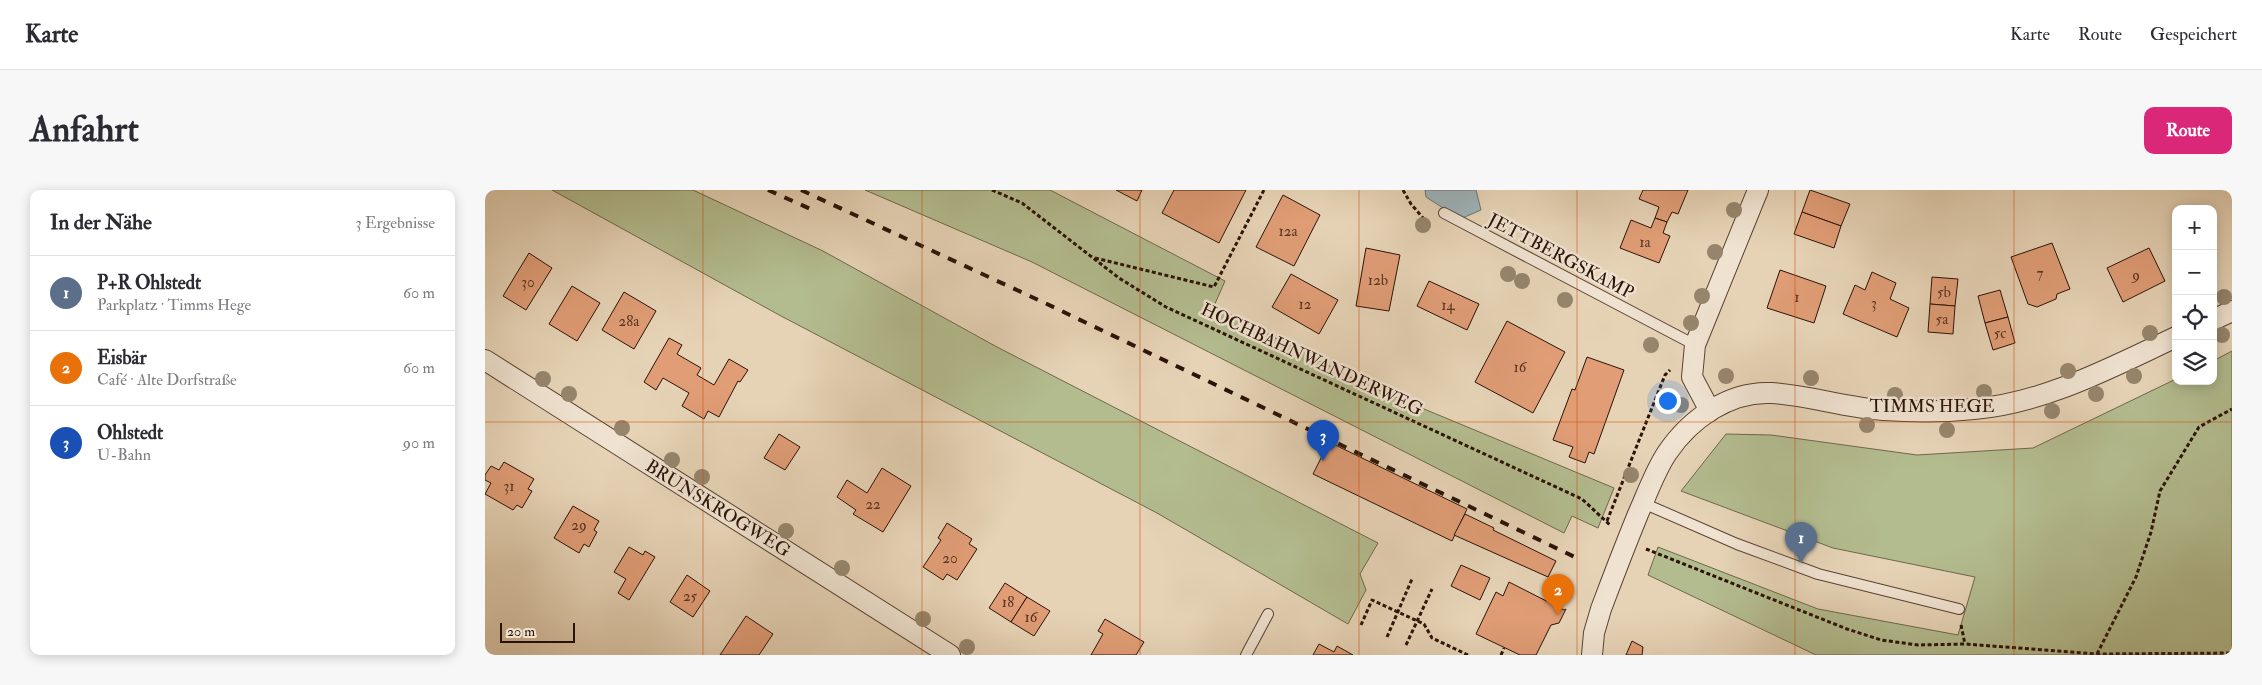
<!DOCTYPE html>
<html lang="de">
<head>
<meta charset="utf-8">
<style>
	:root { --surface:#fff; --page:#f7f7f7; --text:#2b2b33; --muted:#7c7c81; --line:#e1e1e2; --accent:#db2777 }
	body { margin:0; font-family:"IM FELL Double Pica",serif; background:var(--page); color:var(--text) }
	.controls { position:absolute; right:15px; top:15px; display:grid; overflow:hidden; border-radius:10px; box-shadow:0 2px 12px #0003 }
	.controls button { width:45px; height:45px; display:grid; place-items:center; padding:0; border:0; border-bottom:1px solid var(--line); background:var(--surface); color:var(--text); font:25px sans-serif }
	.scale { position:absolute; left:15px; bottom:12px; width:75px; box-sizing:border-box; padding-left:5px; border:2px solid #2b1207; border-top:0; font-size:14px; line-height:18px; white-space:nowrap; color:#2b1207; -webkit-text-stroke:4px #efe2d0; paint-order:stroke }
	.you { position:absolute; left:1182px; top:210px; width:18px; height:18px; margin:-12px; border:4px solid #fff; border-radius:50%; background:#1a73e8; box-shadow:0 0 0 8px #1a73e833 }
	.badge { display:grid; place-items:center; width:32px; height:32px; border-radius:50%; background:var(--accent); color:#fff; font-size:16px; font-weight:700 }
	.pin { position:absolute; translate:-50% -41px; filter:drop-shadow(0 1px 2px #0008) }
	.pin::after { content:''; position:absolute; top:26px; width:18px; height:15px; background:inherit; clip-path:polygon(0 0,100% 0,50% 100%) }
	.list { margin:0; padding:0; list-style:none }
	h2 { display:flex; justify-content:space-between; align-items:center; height:65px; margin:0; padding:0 20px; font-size:21px }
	h2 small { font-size:16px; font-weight:400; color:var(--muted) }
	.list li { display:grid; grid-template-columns:32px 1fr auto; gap:15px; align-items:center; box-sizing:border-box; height:75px; padding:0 20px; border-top:1px solid var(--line) }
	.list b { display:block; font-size:19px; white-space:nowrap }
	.list p { margin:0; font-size:16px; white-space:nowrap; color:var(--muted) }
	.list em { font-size:16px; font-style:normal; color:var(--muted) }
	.icon { flex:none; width:28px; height:28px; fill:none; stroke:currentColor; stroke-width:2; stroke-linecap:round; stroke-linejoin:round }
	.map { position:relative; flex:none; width:1747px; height:465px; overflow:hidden; border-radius:10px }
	header { display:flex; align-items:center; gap:30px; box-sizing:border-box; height:70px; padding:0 25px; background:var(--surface); border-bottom:1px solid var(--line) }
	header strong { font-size:24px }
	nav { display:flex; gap:28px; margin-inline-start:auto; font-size:18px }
	.intro { display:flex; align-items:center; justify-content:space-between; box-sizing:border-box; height:120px; padding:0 30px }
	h1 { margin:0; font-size:35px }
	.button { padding:12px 22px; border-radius:10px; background:var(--accent); color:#fff; font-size:18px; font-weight:700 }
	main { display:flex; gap:30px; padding:0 30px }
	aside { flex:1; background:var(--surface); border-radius:10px; box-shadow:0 2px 12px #0003 }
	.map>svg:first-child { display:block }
	.green { fill:#b3bc8f; stroke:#6f674b }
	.water { fill:#9db4bb; stroke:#6f7373 }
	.building { fill:#e09d76; stroke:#2b1207 }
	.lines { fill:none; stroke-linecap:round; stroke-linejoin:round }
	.service-casing { stroke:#5a4233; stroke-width:12 }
	.minor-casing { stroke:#5a4233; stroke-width:22 }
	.path { stroke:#2b1207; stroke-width:3; stroke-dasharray:4 2.5; stroke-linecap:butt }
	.service { stroke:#efe2d0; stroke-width:10 }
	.minor { stroke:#efe2d0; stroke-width:20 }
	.rail { stroke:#2b1207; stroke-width:4; stroke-dasharray:9 9; stroke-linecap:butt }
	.tree { fill:#96856c }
	.grid { fill:none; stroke:#cc4e0b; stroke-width:1; stroke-opacity:0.55 }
	.labels { text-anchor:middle; stroke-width:5; stroke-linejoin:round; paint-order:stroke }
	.number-label { font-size:15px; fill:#583523 }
	.street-label { font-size:18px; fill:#2b1207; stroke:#efe2d0 }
</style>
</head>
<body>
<header>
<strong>Karte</strong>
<nav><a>Karte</a><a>Route</a><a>Gespeichert</a></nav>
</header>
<div class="intro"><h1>Anfahrt</h1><a class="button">Route</a></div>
<main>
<aside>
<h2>In der Nähe<small>3 Ergebnisse</small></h2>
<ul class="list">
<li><span class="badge" style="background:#5c6f8a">1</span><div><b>P+R Ohlstedt</b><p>Parkplatz · Timms Hege</p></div><em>60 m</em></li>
<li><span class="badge" style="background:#e8710a">2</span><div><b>Eisbär</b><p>Café · Alte Dorfstraße</p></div><em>60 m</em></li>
<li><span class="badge" style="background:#1a4fb4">3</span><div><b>Ohlstedt</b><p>U-Bahn</p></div><em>90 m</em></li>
</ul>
</aside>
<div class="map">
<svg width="1747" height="465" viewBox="0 0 1747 465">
	<rect width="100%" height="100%" fill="#e6d3b6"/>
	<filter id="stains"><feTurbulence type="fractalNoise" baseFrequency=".004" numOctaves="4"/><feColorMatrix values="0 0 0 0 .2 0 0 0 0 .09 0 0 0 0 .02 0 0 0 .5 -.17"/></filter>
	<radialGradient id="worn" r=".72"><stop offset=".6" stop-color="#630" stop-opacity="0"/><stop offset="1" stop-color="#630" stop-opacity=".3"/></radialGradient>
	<g class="green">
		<polygon points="67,0 208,0 338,61 512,157 893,353 875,384 881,400 863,434 672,323 296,126"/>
		<polygon points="380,0 565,0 740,91 729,116 879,194 1129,298 1113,338 1087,326 1079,343 547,72"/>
		<polygon points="1747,161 1747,465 1331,465 1163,385 1173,357 1333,419 1473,445 1490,387 1348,358 1196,301 1241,244 1286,245 1432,265 1548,258 1691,189 1691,191 1728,191 1728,171"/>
	</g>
	<polygon class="water" points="940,0 991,0 996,20 975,29 941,7"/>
	<g class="building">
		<polygon points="631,0 657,0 652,11"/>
		<polygon points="689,0 761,0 734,53 677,23"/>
		<polygon points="1158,0 1203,0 1193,24 1187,22 1182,32 1170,28 1174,17 1154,9"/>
		<polygon points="1325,0 1365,14 1356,36 1317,22"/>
		<polygon points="798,5 835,25 809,76 771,57"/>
		<polygon points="1317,22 1356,36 1349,58 1309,44"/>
		<polygon points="1170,28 1182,32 1178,43 1185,46 1174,73 1135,58 1146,30 1166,38"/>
		<polygon points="1567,53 1585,99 1572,104 1571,109 1552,117 1543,114 1526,67"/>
		<polygon points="881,58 915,65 904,121 871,116"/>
		<polygon points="1664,58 1680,91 1638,112 1622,78"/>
		<polygon points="44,63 67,78 41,120 18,106"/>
		<polygon points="1295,80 1341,96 1329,133 1282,118"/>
		<polygon points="1387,82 1411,93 1405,109 1424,118 1412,147 1358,124 1370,95 1380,100"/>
		<polygon points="806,84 853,110 834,144 787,117"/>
		<polygon points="1447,87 1473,89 1470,116 1445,114"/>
		<polygon points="944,91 994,114 982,140 932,116"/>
		<polygon points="87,96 115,113 92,151 64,134"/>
		<polygon points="1515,100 1523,127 1500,133 1493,106"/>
		<polygon points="139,102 171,121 149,159 117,140"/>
		<polygon points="1445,114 1470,116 1468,144 1443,142"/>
		<polygon points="1523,127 1530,153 1508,160 1500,133"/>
		<polygon points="1022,131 1080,162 1048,223 990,192"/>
		<polygon points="184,148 197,155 192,164 216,178 212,185 229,195 244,169 263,180 255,192 253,191 234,227 223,221 219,229 197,216 204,203 178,188 171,200 159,192"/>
		<polygon points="1102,167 1139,180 1109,264 1104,262 1100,273 1084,267 1088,257 1068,250 1087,199 1090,200"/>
		<polygon points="294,244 315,257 300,280 279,268"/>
		<polygon points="844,252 982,319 967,351 828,284"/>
		<polygon points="19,272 49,289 43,299 47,301 37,318 32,315 28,320 0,304 6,293 0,290 0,285 6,276 14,280"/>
		<polygon points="397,278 426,296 398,342 368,324 371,320 352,307 362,290 382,303"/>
		<polygon points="88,316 114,331 109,340 112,342 104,357 99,354 94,363 69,348"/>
		<polygon points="980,324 1009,338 1008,340 1071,371 1063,387 969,345"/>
		<polygon points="462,333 487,349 484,354 492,359 472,390 462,384 458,390 438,377 456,350 453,348"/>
		<polygon points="144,357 158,365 160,361 170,367 144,410 133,403 141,389 129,382"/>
		<polygon points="976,375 1005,388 995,410 966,396"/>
		<polygon points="202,385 225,401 208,427 185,412"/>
		<polygon points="1024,392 1079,420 1081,419 1074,433 1066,435 1051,465 1035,465 991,444 1011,402 1018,406"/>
		<polygon points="520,393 542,407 526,432 504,418"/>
		<polygon points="542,407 565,421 549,446 526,432"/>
		<polygon points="261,426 288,444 274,465 235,465"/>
		<polygon points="620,429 659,452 651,465 606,465 618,444 613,441"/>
		<polygon points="1147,451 1158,457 1157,465 1141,465"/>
		<polygon points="834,454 849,462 852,456 868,465 828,465"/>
	</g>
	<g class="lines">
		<g class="service-casing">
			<g id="service">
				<polyline points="959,23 1210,155"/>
				<polyline points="1158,313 1252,354 1333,384 1474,419"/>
				<polyline points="761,465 783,424"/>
			</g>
		</g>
		<g class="minor-casing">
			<g id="minor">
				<polyline points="1728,130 1747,121"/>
				<polyline points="0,170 465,465"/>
				<polyline points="1225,221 1207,187 1210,155 1273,0"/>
				<path d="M 1107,465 L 1109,443 L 1116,419 C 1128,387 1140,356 1153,324 C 1162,304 1170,281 1182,263 C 1205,229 1244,201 1286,203 C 1324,205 1360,218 1398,220 C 1427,222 1460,222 1489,219 C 1560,213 1627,177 1691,147"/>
			</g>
		</g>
		<g class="path">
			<polyline points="507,0 537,13 634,88 681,117 1097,309 1125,335"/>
			<polyline points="918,0 926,14 945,36"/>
			<polyline points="610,68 729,97 779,0"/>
			<polyline points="1122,331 1180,185 1185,180"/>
			<polyline points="1161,359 1362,439 1396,450 1433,455 1480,454 1612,464 1747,463"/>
			<polyline points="876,435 887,410 939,434 947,448 983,465"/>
			<polyline points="1476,435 1480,454"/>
			<polyline points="902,447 927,389"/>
			<polyline points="921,455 947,399"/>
			<polyline points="1612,464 1651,387 1666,342 1675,301 1714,237 1747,219"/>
			<polyline points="1016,465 1019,458"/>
		</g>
		<use href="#service" class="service"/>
		<use href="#minor" class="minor"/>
		<g class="rail">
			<polyline points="283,0 330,21"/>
			<polyline points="316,0 562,114 1094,369"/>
		</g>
	</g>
	<g class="tree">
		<circle cx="1249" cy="20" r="8"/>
		<circle cx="938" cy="35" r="8"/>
		<circle cx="1230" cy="62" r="8"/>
		<circle cx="1023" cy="84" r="8"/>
		<circle cx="1037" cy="91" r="8"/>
		<circle cx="1217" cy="106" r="8"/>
		<circle cx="1739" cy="107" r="8"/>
		<circle cx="1080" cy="110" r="8"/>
		<circle cx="1206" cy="133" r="8"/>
		<circle cx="1665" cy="143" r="8"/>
		<circle cx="1737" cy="145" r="8"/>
		<circle cx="1166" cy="155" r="8"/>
		<circle cx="1583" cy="181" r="8"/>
		<circle cx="1241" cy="186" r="8"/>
		<circle cx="1649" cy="186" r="8"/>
		<circle cx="1326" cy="188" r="8"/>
		<circle cx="58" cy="189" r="8"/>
		<circle cx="1499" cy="202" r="8"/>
		<circle cx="84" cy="204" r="8"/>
		<circle cx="1611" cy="204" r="8"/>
		<circle cx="1410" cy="205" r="8"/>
		<circle cx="1196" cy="215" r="8"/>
		<circle cx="1567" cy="221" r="8"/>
		<circle cx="1382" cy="235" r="8"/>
		<circle cx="137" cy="238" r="8"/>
		<circle cx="1462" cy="240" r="8"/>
		<circle cx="187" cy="270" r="8"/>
		<circle cx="1146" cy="285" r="8"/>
		<circle cx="217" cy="287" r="8"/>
		<circle cx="301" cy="341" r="8"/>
		<circle cx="357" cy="378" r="8"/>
		<circle cx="438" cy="429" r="8"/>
		<circle cx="482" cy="457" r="8"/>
	</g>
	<path class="grid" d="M 218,0 L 218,465M 437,0 L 437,465M 655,0 L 655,465M 874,0 L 874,465M 1092,0 L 1092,465M 1310,0 L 1310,465M 1529,0 L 1529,465M 0,232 L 1747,232"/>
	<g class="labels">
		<g class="number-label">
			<text x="803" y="46">12a</text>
			<text x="1160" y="57">1a</text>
			<text x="1555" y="88">7</text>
			<text x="1651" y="90">9</text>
			<text x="893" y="95">12b</text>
			<text x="43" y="97">30</text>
			<text x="1459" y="107">5b</text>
			<text x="1312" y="112">1</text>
			<text x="1389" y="118">3</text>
			<text x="820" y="119">12</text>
			<text x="963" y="120">14</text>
			<text x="1457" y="134">5a</text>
			<text x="144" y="136">28a</text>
			<text x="1515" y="148">5c</text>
			<text x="1035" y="182">16</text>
			<text x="24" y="301">31</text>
			<text x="388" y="319">22</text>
			<text x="94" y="340">29</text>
			<text x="465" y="373">20</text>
			<text x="205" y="411">25</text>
			<text x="523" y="417">18</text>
			<text x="546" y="432">16</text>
		</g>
		<g class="street-label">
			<text transform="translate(1076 66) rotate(28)" y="6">JETTBERGSKAMP</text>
			<text transform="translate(827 169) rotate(25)" y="6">HOCHBAHNWANDERWEG</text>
			<text x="1447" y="222">TIMMS HEGE</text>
			<text transform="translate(233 318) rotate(32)" y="6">BRUNSKROGWEG</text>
		</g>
	</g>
	<rect width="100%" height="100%" filter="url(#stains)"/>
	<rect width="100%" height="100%" fill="url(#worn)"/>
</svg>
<div class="controls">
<button>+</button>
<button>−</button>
<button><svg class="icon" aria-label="locate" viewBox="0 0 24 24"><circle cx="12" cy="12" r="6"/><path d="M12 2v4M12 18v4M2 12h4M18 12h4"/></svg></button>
<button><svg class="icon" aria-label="layers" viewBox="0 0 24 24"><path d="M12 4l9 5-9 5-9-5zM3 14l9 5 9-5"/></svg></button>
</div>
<div class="scale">20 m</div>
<div class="you"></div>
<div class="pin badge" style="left:1316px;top:373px;background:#5c6f8a">1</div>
<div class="pin badge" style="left:1073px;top:425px;background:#e8710a">2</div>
<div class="pin badge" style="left:838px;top:271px;background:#1a4fb4">3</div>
</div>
</main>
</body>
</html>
